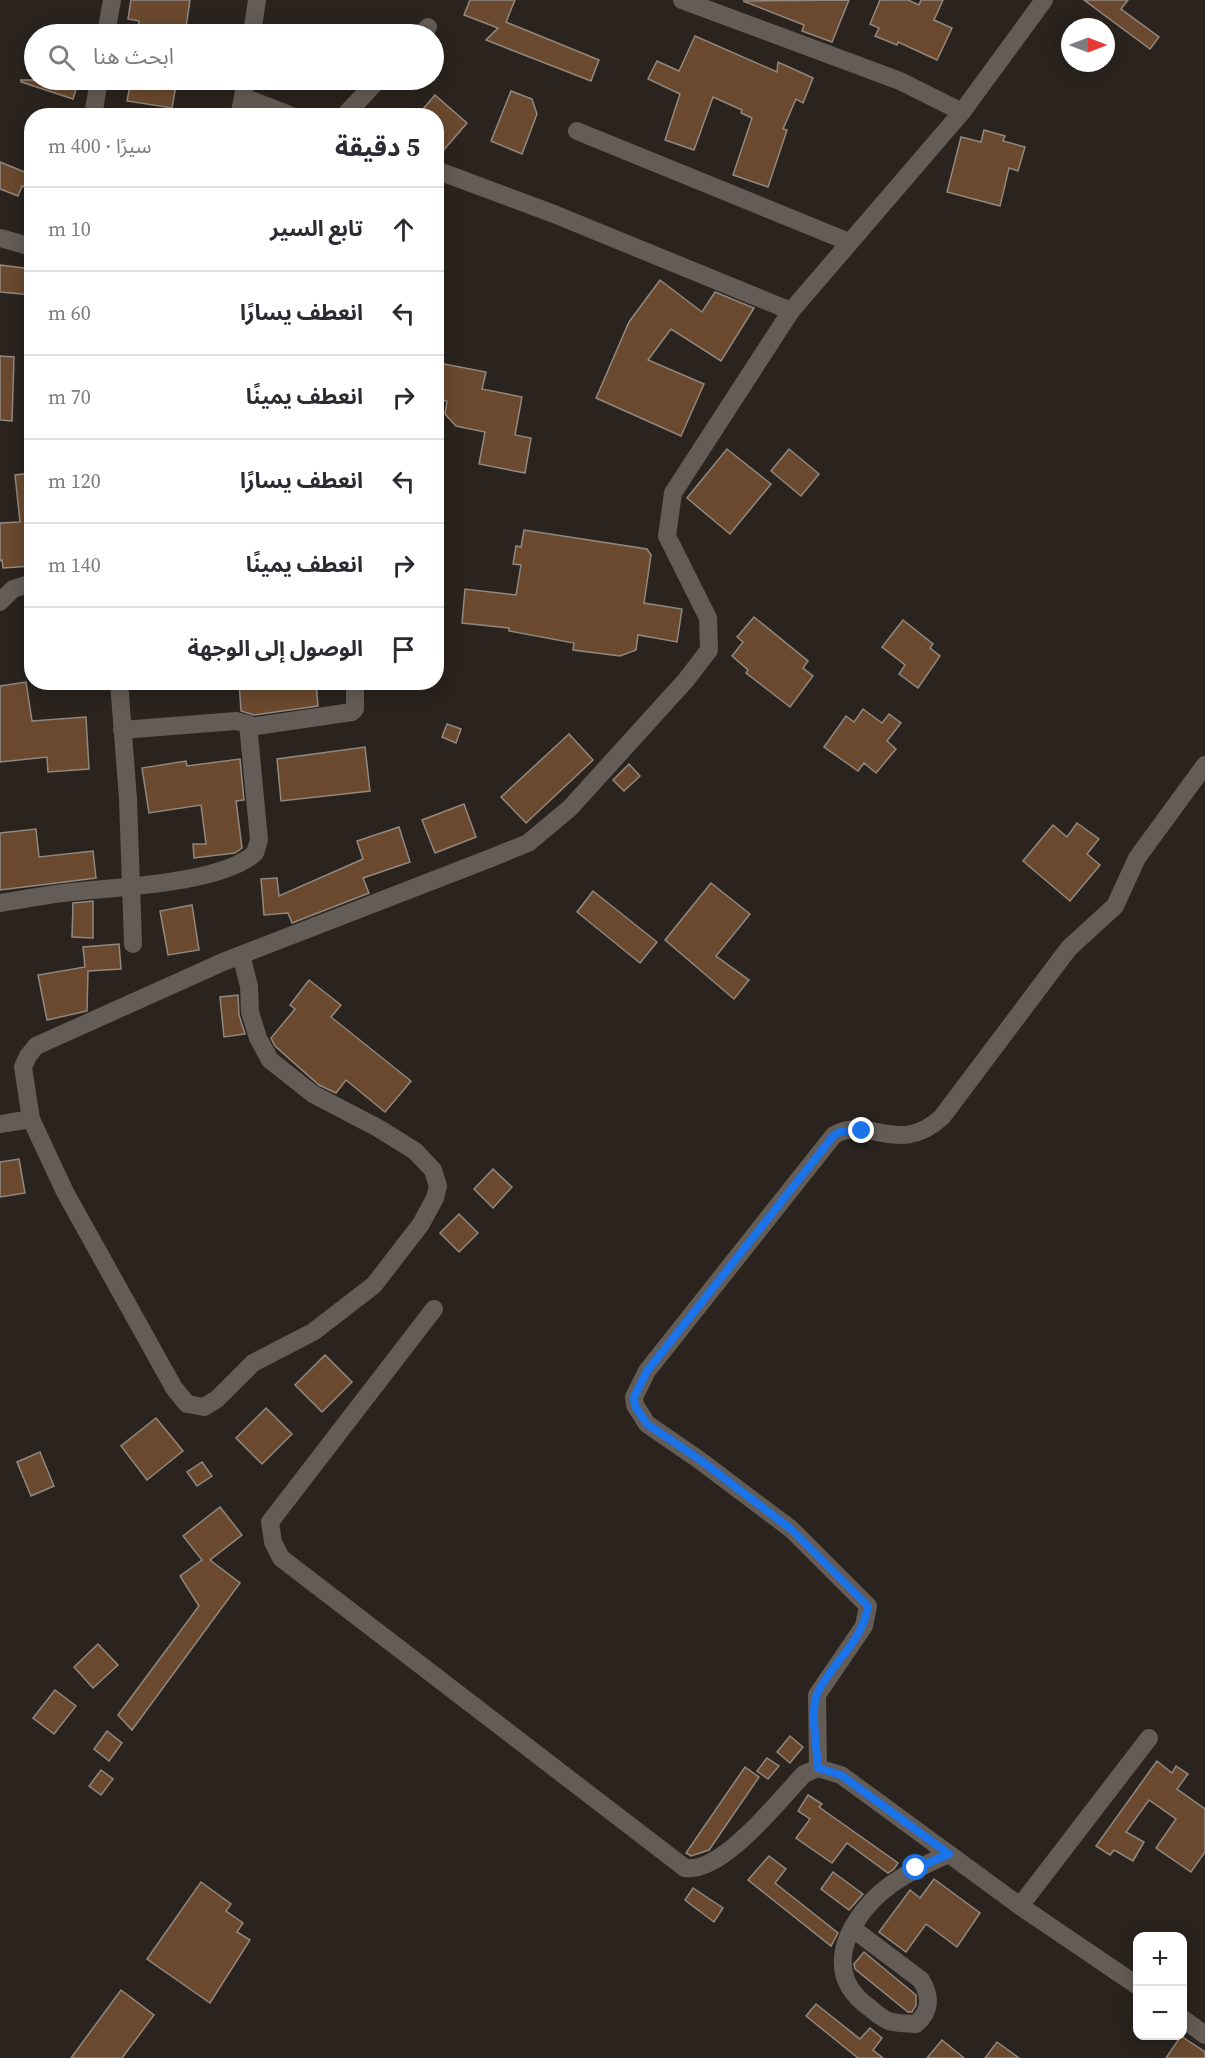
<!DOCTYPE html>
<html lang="ar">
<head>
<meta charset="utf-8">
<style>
	:root { --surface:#fff; --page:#f2f2f3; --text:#2b2b33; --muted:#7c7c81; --line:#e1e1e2 }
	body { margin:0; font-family:"Source Serif 4","Noto Sans Arabic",serif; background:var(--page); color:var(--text); direction:rtl }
	.controls { position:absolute; right:18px; bottom:18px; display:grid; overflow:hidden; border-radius:12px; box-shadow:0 3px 15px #0003 }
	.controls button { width:54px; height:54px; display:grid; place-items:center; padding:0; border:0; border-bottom:2px solid var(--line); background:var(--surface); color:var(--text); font:30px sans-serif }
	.compass { position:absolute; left:1061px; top:18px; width:54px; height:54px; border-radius:50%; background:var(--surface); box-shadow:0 3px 15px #0003; rotate:90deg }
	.stop { position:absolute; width:18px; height:18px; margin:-14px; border:4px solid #1a73e8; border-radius:50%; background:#fff }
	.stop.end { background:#1a73e8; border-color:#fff; box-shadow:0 2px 6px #0008 }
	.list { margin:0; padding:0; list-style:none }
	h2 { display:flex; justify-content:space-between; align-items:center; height:78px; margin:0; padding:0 24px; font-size:26px }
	h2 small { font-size:20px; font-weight:400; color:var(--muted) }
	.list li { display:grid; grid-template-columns:39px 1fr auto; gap:18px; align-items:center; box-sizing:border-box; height:84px; padding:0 24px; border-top:2px solid var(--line) }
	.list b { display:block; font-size:22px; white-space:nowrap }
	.list em { font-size:20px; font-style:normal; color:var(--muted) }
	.icon { flex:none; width:33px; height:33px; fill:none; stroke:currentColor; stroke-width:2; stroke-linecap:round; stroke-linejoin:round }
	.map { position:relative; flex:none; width:1205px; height:2058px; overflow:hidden; direction:ltr }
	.search { position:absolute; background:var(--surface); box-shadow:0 3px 15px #0003; left:24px; top:24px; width:420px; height:66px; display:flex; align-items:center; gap:15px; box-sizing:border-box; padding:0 21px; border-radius:33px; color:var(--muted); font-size:22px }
	.panel { position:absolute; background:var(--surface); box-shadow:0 3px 15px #0003; left:24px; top:108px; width:420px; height:582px; border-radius:24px; direction:rtl }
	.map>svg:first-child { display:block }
	.building { fill:#6a492e; stroke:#908881; stroke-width:1.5 }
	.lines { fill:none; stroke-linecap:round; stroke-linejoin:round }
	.minor { stroke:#645c56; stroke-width:18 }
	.route { stroke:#1a73e8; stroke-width:8 }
</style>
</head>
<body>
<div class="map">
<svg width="1205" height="2058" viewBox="0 0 1205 2058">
	<rect width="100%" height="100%" fill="#2a231e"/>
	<g class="building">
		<polygon points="131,0 190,0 185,34 137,34 139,21 128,19"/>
		<polygon points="470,0 515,0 506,22 599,60 591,81 486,40 498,28 464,15"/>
		<polygon points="849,0 832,42 802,31 804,25 743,1"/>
		<polygon points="880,0 908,0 919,5 921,0 943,0 934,20 952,28 937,60 898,42 897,45 875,36 879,28 870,24"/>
		<polygon points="1084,0 1128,0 1121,9 1159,37 1150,49"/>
		<polygon points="695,36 777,72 778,62 813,78 803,103 796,99 783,129 787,130 768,187 733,175 752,118 741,113 742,110 713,97 694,150 665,140 680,94 648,79 657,61 679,71"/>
		<polygon points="21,80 79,80 73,99 21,82"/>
		<polygon points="131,80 177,80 172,108 127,101"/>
		<polygon points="511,91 532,99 537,114 522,154 491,141"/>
		<polygon points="435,95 467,123 436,159 436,116 417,116"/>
		<polygon points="984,130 1005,136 1003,141 1025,147 1018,171 1009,168 1000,206 947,192 961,137 981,142"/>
		<polygon points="0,162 32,175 32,190 22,186 18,196 0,189"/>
		<polygon points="0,265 32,269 32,295 0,292"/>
		<polygon points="660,280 702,312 715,292 754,308 721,361 671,329 648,360 704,384 681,436 596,398 629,322"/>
		<polygon points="0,356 14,357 12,421 0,420"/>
		<polygon points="439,363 486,372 482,389 522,397 515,435 531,438 525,473 479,464 485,432 456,426 445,414 447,401 436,399"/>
		<polygon points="727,449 771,484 730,534 687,498"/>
		<polygon points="789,449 819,474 801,496 771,471"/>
		<polygon points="31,473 32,566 3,568 2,560 0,561 0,523 20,522 15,475"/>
		<polygon points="524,530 647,549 651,555 644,603 682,609 677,642 638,635 636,650 620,656 573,650 574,643 509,631 509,628 462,623 465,589 516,595 521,565 513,564 516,546 521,547"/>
		<polygon points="754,617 808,661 803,668 813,676 790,707 746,673 748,670 732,656 743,642 737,637"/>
		<polygon points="903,620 933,644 930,648 940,656 918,688 899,674 905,665 882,647"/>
		<polygon points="26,682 32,721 86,717 89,769 48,772 47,757 0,762 0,686"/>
		<polygon points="239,682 316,682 318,706 254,715 241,711"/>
		<polygon points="863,709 882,723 889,714 901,723 887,741 896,749 876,773 864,763 858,771 824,747 846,716 854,722"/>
		<polygon points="447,724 461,729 456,743 442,737"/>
		<polygon points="569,734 593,760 526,823 501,797"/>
		<polygon points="365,747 370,791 281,801 277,759"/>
		<polygon points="240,759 244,800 236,801 242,848 235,853 194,858 193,844 206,844 201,805 149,813 142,768 186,761 187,766"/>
		<polygon points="629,764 640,776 624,791 613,780"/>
		<polygon points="464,804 476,837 435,853 422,820"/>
		<polygon points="1077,823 1099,839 1087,854 1100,865 1070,901 1023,861 1053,825 1067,837"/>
		<polygon points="399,827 410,862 363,878 369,893 292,923 288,913 264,915 261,879 277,878 279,896 363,859 357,841"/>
		<polygon points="36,829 39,857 93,851 96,878 0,890 0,833"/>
		<polygon points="711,883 750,914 716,956 749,980 734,999 665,940"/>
		<polygon points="593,891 657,942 640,963 577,912"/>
		<polygon points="93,901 93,938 72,937 73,903"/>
		<polygon points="192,905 199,950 168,955 160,911"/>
		<polygon points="119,944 121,969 88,971 87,1011 47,1020 38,975 85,967 83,947"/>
		<polygon points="309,980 341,1005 331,1017 411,1081 385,1112 346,1080 336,1093 319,1085 275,1046 271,1038 295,1009 290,1005"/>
		<polygon points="238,995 239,1015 245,1034 224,1037 220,997"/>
		<polygon points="19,1159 25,1193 0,1197 0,1162"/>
		<polygon points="493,1169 512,1187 493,1208 474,1189"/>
		<polygon points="459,1214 478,1233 459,1252 440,1233"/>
		<polygon points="325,1355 352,1382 322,1412 295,1385"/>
		<polygon points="266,1408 292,1434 262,1464 236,1438"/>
		<polygon points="156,1418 183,1451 147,1480 121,1446"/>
		<polygon points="40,1452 54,1486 31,1496 17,1462"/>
		<polygon points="202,1462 212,1476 197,1486 187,1472"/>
		<polygon points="220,1507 242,1535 210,1560 240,1583 132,1730 118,1715 199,1606 180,1576 202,1560 183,1536"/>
		<polygon points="98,1644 118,1665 93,1688 74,1667"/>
		<polygon points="55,1690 76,1706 54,1734 33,1718"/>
		<polygon points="107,1731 122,1743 109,1761 94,1749"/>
		<polygon points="790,1736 803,1747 790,1763 777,1752"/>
		<polygon points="767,1758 779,1766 768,1779 757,1771"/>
		<polygon points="1157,1761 1172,1773 1176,1766 1188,1774 1177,1789 1205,1809 1205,1852 1191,1872 1156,1848 1176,1819 1149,1800 1126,1832 1144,1842 1133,1861 1114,1850 1110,1855 1096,1846"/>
		<polygon points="745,1767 759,1777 709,1850 691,1856 686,1853"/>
		<polygon points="101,1770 113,1779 101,1795 89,1786"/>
		<polygon points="808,1795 822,1804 819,1807 898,1863 894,1869 888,1873 847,1843 832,1863 796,1838 810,1819 798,1811"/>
		<polygon points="769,1856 786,1869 775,1883 838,1933 831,1946 748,1880"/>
		<polygon points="833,1872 863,1894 849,1910 821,1889"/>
		<polygon points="934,1879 980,1913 957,1947 926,1924 906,1952 879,1932 910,1890 920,1898"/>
		<polygon points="201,1882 231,1904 226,1911 243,1923 237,1932 250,1940 210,2003 147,1959"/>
		<polygon points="693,1888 723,1908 714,1922 685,1900"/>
		<polygon points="864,1952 916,1995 916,2005 912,2012 908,2012 855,1969 854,1964"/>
		<polygon points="121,1990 154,2015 122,2058 71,2058"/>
		<polygon points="816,2004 860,2039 870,2028 882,2038 873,2050 883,2058 858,2058 806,2016"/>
		<polygon points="1181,2036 1205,2052 1205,2058 1166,2058"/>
		<polygon points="942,2040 964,2058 927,2058"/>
		<polygon points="997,2042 1019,2058 985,2058"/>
	</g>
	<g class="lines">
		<g class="minor">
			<polyline points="682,0 900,81 962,112"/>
			<polyline points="106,34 112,0"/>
			<polyline points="252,34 257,0"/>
			<polyline points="421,34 428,27"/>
			<polyline points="245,80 243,97 292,116"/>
			<polyline points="93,116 99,80"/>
			<polyline points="239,116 243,97"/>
			<polyline points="344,116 378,80"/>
			<polyline points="577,131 849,242"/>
			<polyline points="436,170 554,214 791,311"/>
			<polyline points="0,238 32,247"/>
			<polyline points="0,602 13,589 32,583"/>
			<polyline points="119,682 128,799 133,944"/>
			<polyline points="250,727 352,712 355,709 355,682"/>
			<path d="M 0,903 C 27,899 54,893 82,891 C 124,887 224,882 255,853 L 259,840 L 248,724 L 236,721 L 122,730"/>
			<polyline points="241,955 249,986 250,1012 258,1038 270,1060 313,1094 378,1128 415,1151 433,1170 438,1186 435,1198 421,1224 374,1285 313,1332 253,1363 217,1399 204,1407 187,1404 174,1388 65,1192 31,1119 23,1067 28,1056 36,1046 223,962 241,955 491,858 528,843 570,808 686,680 709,650 708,618 667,536 673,493 791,311 962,112 1044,0"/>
			<polyline points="0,1124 31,1119"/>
			<path d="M 434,1309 L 270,1522 L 273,1542 L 281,1558 L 685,1868 C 722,1874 780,1799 804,1774 L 818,1768 L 841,1775 L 1020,1906 L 1138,1986"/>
			<path d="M 818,1768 L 817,1695 L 864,1626 L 868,1606 L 791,1529 L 698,1459 L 647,1424 L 635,1405 L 634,1397 L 647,1371 L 834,1135 C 869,1115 899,1157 942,1117 L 1069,948 L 1115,906 L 1137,858 L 1205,765"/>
			<polyline points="1020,1906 1149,1738"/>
			<path d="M 852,1928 L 921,1980 C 931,1996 931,2011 916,2024 C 908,2023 896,2024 889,2021 C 882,2019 875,2012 870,2008 C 831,1981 838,1943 865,1909 C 886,1882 919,1867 949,1854"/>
			<polyline points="1182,2018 1205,2035"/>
		</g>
	</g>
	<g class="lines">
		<path class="route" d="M 862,1131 L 842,1131 L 834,1135 L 647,1371 L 634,1397 L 635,1406 L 647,1424 L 699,1459 L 791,1529 L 868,1606 C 861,1645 832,1661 817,1694 C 810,1710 817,1749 818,1768 L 841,1775 L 949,1854 L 916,1868"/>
	</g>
</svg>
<div class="controls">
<button>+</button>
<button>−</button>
</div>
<svg class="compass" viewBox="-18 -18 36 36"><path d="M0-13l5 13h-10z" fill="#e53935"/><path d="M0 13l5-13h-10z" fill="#7c7c81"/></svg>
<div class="stop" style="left:916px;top:1868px"></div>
<div class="stop end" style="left:862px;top:1131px"></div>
<div class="search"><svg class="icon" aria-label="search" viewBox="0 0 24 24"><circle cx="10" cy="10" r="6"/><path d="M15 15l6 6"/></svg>ابحث هنا</div>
<section class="panel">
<h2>5 دقيقة<small>سيرًا · 400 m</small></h2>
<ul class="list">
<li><svg class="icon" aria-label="ahead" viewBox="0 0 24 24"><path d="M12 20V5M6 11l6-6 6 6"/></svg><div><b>تابع السير</b></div><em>10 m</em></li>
<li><svg class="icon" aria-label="left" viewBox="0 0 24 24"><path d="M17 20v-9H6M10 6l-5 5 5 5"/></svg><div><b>انعطف يسارًا</b></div><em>60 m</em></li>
<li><svg class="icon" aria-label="right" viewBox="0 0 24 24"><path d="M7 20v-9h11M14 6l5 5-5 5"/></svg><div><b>انعطف يمينًا</b></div><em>70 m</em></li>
<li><svg class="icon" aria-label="left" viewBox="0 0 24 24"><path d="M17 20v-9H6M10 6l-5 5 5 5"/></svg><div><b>انعطف يسارًا</b></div><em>120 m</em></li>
<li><svg class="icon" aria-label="right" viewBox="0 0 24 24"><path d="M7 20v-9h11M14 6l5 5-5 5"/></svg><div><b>انعطف يمينًا</b></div><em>140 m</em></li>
<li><svg class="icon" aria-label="arrive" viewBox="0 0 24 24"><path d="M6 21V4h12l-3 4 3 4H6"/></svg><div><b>الوصول إلى الوجهة</b></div></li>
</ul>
</section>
</div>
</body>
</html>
